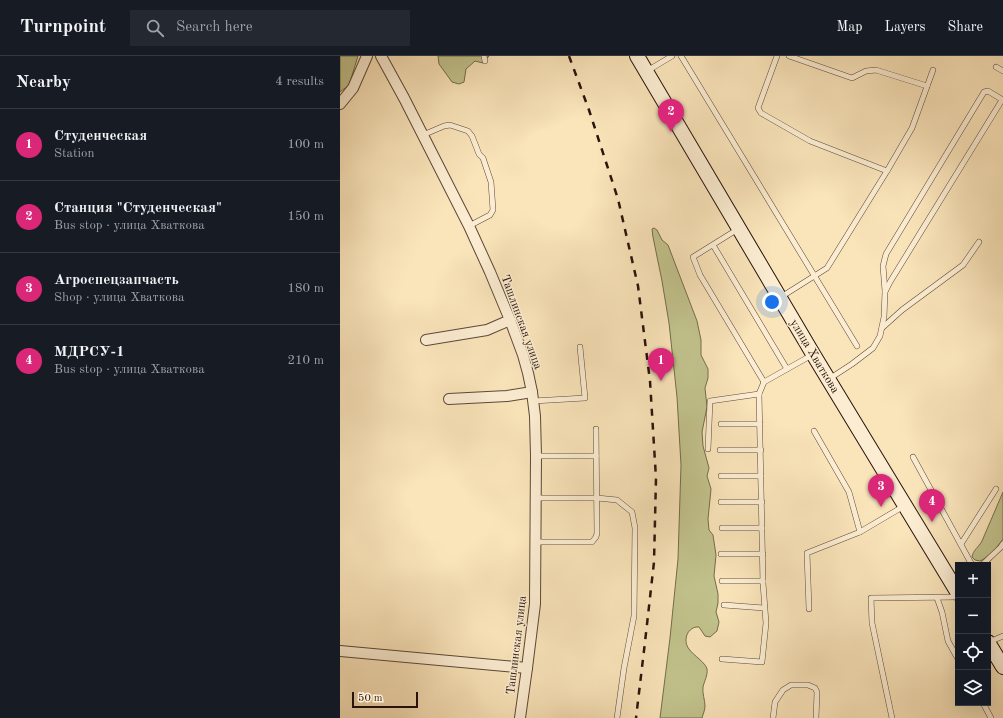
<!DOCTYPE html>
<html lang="en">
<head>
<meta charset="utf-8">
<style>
	:root { --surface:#171b24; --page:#242831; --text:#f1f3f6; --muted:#9ea1a6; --line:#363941; --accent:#db2777 }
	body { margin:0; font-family:"Old Standard TT",serif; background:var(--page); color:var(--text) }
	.controls { position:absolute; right:12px; bottom:12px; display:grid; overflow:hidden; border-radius:0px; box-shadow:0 4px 16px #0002 }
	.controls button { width:36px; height:36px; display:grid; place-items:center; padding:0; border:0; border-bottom:1px solid var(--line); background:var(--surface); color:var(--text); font:20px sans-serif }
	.scale { position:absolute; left:12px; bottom:10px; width:66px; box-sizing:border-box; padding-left:4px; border:2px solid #28140c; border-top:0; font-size:11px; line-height:14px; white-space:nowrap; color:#28140c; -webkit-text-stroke:3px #fcedd2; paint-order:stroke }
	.you { position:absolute; left:432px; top:246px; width:14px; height:14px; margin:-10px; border:3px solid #fff; border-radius:50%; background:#1a73e8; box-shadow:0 0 0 6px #1a73e833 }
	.badge { display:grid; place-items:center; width:26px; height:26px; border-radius:50%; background:var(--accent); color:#fff; font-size:13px; font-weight:700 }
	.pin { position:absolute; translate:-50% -33px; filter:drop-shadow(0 1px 2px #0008) }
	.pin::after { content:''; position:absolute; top:21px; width:14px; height:12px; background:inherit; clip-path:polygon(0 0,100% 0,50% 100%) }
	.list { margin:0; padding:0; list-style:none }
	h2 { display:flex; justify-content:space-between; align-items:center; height:52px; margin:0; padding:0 16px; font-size:17px }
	h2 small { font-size:13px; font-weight:400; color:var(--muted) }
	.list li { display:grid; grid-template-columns:26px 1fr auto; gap:12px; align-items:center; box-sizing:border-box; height:72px; padding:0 16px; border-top:1px solid var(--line) }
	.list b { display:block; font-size:15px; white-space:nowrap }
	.list p { margin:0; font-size:13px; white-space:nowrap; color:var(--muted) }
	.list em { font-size:13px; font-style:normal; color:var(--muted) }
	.icon { flex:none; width:22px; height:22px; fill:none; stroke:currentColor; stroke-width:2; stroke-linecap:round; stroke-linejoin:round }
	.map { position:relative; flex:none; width:663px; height:662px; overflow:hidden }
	header { display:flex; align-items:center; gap:24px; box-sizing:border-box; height:56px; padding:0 20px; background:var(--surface); border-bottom:1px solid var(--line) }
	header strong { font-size:19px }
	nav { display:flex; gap:22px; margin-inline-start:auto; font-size:14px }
	.search { width:280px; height:36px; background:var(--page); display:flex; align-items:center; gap:10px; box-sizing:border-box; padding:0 14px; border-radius:0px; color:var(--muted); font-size:15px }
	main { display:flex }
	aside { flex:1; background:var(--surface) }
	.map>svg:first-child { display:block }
	.green { fill:#c2c38d; stroke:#756c4c }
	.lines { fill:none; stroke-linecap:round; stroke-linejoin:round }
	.lane-casing { stroke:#5c4838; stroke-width:6 }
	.street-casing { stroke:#5c4838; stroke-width:12 }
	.secondary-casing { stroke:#28140c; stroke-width:16 }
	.lane { stroke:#fcedd2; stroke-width:5 }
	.street { stroke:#fcedd2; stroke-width:10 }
	.secondary { stroke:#fcedd2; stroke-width:14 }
	.rail { stroke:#28140c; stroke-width:2.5; stroke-dasharray:7 7; stroke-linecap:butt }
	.labels { text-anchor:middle; stroke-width:3; stroke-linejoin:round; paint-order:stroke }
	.street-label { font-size:12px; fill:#28140c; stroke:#fcedd2 }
</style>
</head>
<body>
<header>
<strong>Turnpoint</strong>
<div class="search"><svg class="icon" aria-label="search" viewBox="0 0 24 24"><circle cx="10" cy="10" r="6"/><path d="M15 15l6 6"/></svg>Search here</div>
<nav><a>Map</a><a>Layers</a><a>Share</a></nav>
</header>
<main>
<aside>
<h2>Nearby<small>4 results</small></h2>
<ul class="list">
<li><span class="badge">1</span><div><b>Студенческая</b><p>Station</p></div><em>100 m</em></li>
<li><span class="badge">2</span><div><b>Станция &quot;Студенческая&quot;</b><p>Bus stop · улица Хваткова</p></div><em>150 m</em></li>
<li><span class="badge">3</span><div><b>Агроспецзапчасть</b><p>Shop · улица Хваткова</p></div><em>180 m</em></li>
<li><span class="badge">4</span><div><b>МДРСУ-1</b><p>Bus stop · улица Хваткова</p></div><em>210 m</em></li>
</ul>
</aside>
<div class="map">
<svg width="663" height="662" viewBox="0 0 663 662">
	<rect width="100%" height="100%" fill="#fae4ba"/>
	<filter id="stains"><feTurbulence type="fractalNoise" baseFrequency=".005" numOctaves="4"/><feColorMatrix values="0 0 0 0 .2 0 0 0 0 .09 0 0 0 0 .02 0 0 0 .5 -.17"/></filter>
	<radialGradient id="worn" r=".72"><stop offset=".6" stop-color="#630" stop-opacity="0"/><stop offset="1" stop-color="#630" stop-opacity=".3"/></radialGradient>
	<g class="green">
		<polygon points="0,0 18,0 9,29 0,36"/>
		<polygon points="98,0 149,0 143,7 135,5 126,13 124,26 119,28 112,26 99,8"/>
		<path d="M 314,172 L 317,174 L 322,184 L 328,189 L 357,265 L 361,284 L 361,299 L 368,313 L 368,322 L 365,332 L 367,351 L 362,376 L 363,390 L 369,412 L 367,420 L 371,433 L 368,463 L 369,474 L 373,479 L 376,499 L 374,520 L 378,538 L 378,547 L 376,556 L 379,566 L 377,575 L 370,581 L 365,580 L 359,571 C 348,570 342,584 349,593 C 353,599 366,607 367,613 C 368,619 364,626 363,631 C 362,637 365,644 365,650 C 365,654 363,658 362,662 L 320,662 L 330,582 L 338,503 L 341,409 L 337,341 L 329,267 L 322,225 L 313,181 L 312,173 Z"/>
		<path d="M 663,436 L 663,483 L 654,495 L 644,503 L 640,505 L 635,504 L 632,501 C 633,494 639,491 642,485 Z"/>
	</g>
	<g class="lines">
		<g class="lane-casing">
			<g id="lane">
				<polyline points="144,0 145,5"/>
				<polyline points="341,0 517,290"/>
				<polyline points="437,0 418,52 421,57 470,85 547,115"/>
				<polyline points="449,0 512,22 526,15 536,14 587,30"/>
				<polyline points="656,11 663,15"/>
				<polyline points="307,15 332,0"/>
				<polyline points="83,79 104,70 110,69 128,75 132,80 139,98 143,102 151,126 153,154 150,159 129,170"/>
				<polyline points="398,173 353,201 360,219 424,326"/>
				<polyline points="373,189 447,313"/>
				<polyline points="545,235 543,210 546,198 644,36 648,35 663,44"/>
				<polyline points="441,241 487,212 547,115 572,72 593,14"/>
				<polyline points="542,272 562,254 623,209 639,186"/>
				<polyline points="489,323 512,308 533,292 540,280 544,261 545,236 550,226 662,44"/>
				<polyline points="193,345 245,342 240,291"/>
				<polyline points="381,368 420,368"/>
				<polyline points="474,375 509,436 520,476"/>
				<polyline points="368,393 370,345 419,338"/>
				<polyline points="380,394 421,394"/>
				<polyline points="196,400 256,400"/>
				<polyline points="573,401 632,509"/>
				<polyline points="381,420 421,420"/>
				<polyline points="197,442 257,442 277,444 292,456 295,472 294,560 284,612 277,662"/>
				<polyline points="381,446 422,446"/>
				<polyline points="382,472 422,472"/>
				<polyline points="196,486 252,486 256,481 257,477 256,373"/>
				<polyline points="621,488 656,433"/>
				<polyline points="381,498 423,498"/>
				<polyline points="642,509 661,491 663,488"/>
				<polyline points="382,525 423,525"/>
				<polyline points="597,542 602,556 608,585 618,603"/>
				<polyline points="384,549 424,552"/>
				<polyline points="469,553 467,497 520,476 564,450"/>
				<polyline points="649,586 663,580"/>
				<polyline points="382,603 422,606 426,567 423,527 419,338 424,326 472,299"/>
				<polyline points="643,647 651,662"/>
				<polyline points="433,662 435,646 443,634 451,629 468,629 475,632 477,636 476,662"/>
				<polyline points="552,662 532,567 531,542 618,541"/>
			</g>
		</g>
		<g class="street-casing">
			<g id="street">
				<polyline points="41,0 64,42 129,170 150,216 170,264 183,299 188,317 192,336 195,360 196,400 195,548 187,612 180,662"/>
				<polyline points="0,48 13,32 27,0"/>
				<polyline points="86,284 147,274 170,264"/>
				<polyline points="109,343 167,340 192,336"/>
				<polyline points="0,595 187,612"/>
			</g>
		</g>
		<g class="secondary-casing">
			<g id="secondary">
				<polyline points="297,0 473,298 618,537"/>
				<polyline points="648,586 663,611"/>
			</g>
		</g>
		<use href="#lane" class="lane"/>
		<use href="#street" class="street"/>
		<use href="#secondary" class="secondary"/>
		<polyline class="rail" points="229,0 249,54 278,143 298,230 310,325 316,422 314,506 305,586 296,662"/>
	</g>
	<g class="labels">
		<g class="street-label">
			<text transform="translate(182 266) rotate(70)" y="4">Ташлинская улица</text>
			<text transform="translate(475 300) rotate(59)" y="4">улица Хваткова</text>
			<text transform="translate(176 589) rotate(-83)" y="4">Ташлинская улица</text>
		</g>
	</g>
	<rect width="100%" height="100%" filter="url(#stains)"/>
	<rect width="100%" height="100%" fill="url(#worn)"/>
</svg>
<div class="controls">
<button>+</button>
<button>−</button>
<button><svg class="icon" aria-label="locate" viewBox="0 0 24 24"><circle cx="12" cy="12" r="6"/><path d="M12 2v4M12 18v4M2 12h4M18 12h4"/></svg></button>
<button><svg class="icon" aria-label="layers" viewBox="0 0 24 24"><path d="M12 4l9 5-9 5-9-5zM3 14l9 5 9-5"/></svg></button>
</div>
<div class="scale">50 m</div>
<div class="you"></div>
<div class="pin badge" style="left:321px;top:325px">1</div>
<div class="pin badge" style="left:331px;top:76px">2</div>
<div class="pin badge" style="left:541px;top:451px">3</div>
<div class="pin badge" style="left:592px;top:466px">4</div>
</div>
</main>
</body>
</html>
